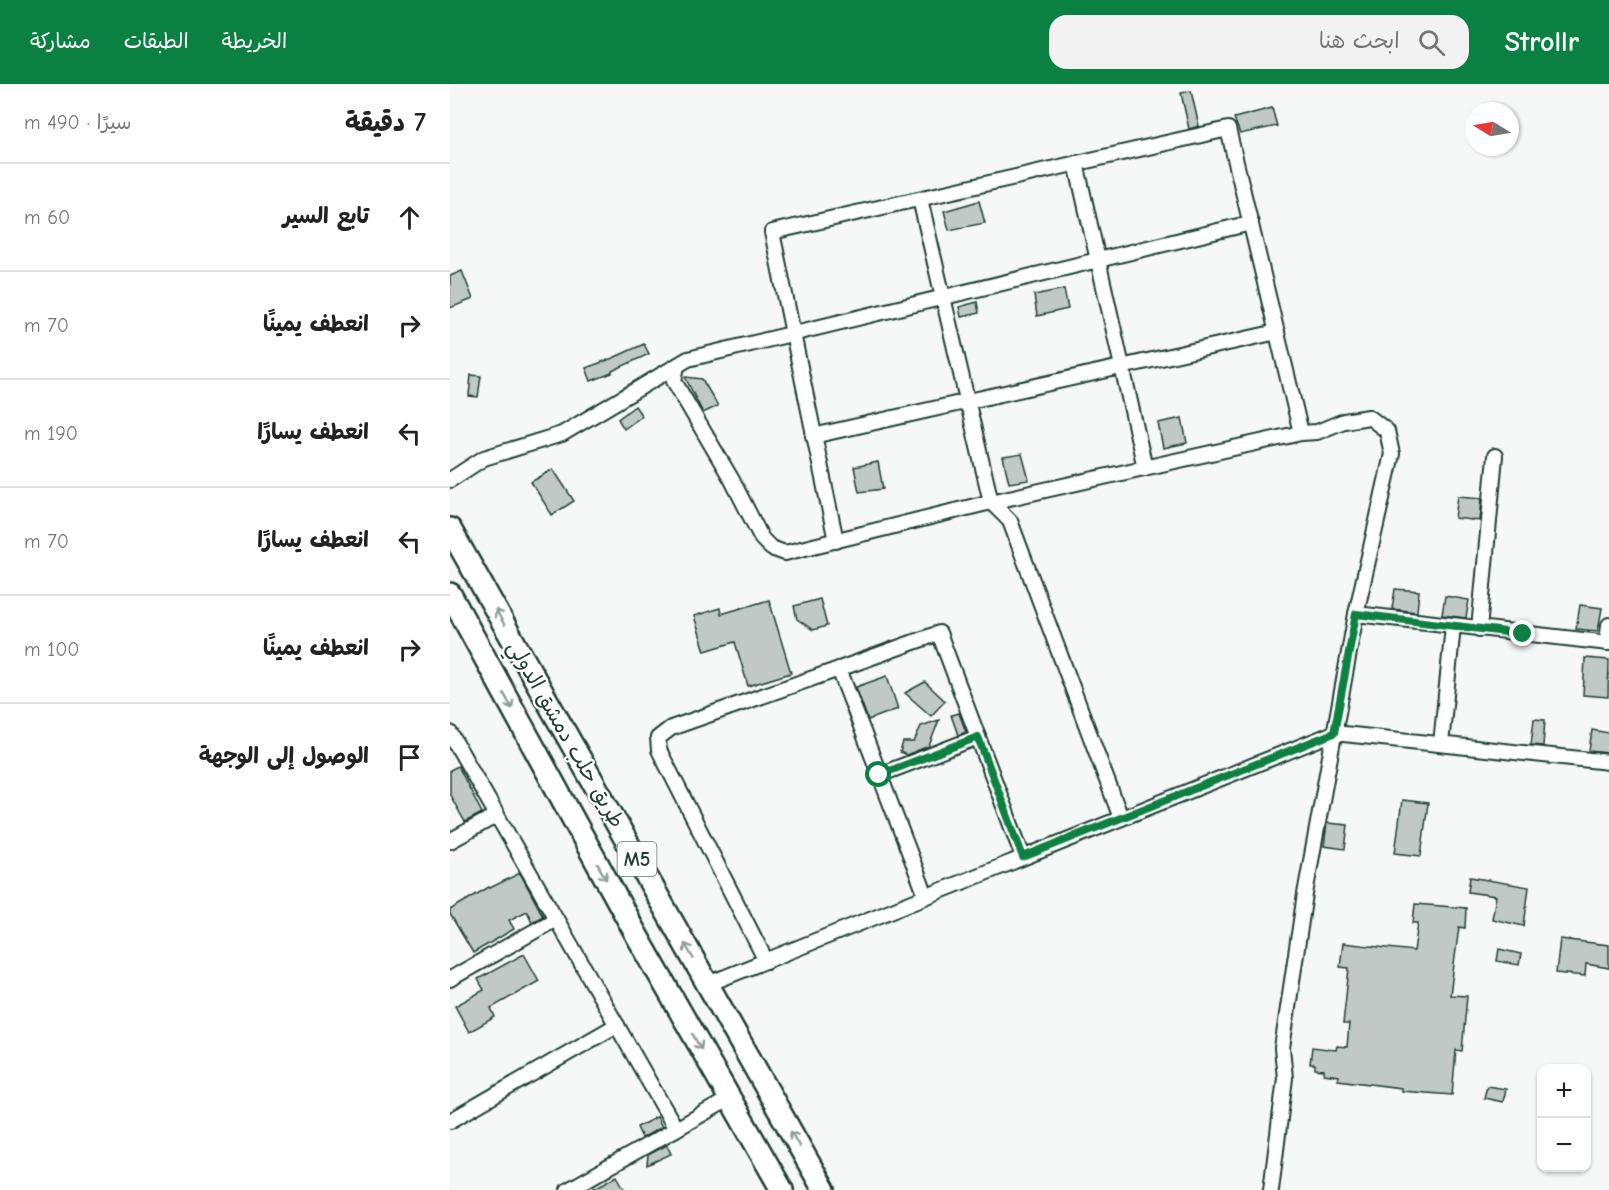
<!DOCTYPE html>
<html lang="ar">
<head>
<meta charset="utf-8">
<style>
	:root { --surface:#fff; --page:#f2f2f2; --text:#222; --muted:#767676; --line:#e0e0e0; --accent:#0b8043 }
	body { margin:0; font-family:"Comic Neue","Playpen Sans Arabic",sans-serif; background:var(--page); color:var(--text); direction:rtl }
	.controls { position:absolute; right:18px; bottom:18px; display:grid; overflow:hidden; border-radius:12px; box-shadow:0 2px 4px #0004 }
	.controls button { width:54px; height:54px; display:grid; place-items:center; padding:0; border:0; border-bottom:2px solid var(--line); background:var(--surface); color:var(--text); font:30px sans-serif }
	.compass { position:absolute; left:1015px; top:18px; width:54px; height:54px; border-radius:50%; background:var(--surface); box-shadow:0 2px 4px #0004; rotate:281deg }
	.stop { position:absolute; width:18px; height:18px; margin:-14px; border:4px solid #0b8043; border-radius:50%; background:#fff }
	.stop.end { background:#0b8043; border-color:#fff; box-shadow:0 2px 6px #0008 }
	.list { margin:0; padding:0; list-style:none }
	h2 { display:flex; justify-content:space-between; align-items:center; height:78px; margin:0; padding:0 24px; font-size:26px }
	h2 small { font-size:20px; font-weight:400; color:var(--muted) }
	.list li { display:grid; grid-template-columns:39px 1fr auto; gap:18px; align-items:center; box-sizing:border-box; height:108px; padding:0 24px; border-top:2px solid var(--line) }
	.list b { display:block; font-size:22px; white-space:nowrap }
	.list em { font-size:20px; font-style:normal; color:var(--muted) }
	.icon { flex:none; width:33px; height:33px; fill:none; stroke:currentColor; stroke-width:2; stroke-linecap:round; stroke-linejoin:round }
	.map { position:relative; flex:none; width:1159px; height:1106px; overflow:hidden; direction:ltr }
	header { display:flex; align-items:center; gap:36px; box-sizing:border-box; height:84px; padding:0 30px; background:var(--accent); color:#fff }
	header strong { font-size:28px }
	nav { display:flex; gap:33px; margin-inline-start:auto; font-size:21px }
	.search { width:420px; height:54px; background:var(--page); display:flex; align-items:center; gap:15px; box-sizing:border-box; padding:0 21px; border-radius:18px; color:var(--muted); font-size:22px }
	main { display:flex }
	aside { flex:1; background:var(--surface) }
	.map>svg:first-child { display:block }
	.building { fill:#c0c9c6; stroke:#1f3d34; stroke-width:1.5 }
	.lines { fill:none; stroke-linecap:round; stroke-linejoin:round }
	.minor-casing { stroke:#1f3d34; stroke-width:18 }
	.highway-casing { stroke:#1f3d34; stroke-width:26 }
	.minor { stroke:#fff; stroke-width:14 }
	.highway { stroke:#fff; stroke-width:21 }
	.oneway { stroke:#8f9e9a }
	.route { stroke:#0b8043; stroke-width:8 }
	.labels { text-anchor:middle; stroke-width:4.5; stroke-linejoin:round; paint-order:stroke }
	.shield { fill:#fff; stroke:#627771; stroke-width:1.5 }
	.shield-label { font-size:20px; font-weight:bold; fill:#1f3d34 }
	.street-label { font-size:21px; fill:#1f3d34; stroke:#fff }
</style>
</head>
<body>
<header>
<strong>Strollr</strong>
<div class="search"><svg class="icon" aria-label="search" viewBox="0 0 24 24"><circle cx="10" cy="10" r="6"/><path d="M15 15l6 6"/></svg>ابحث هنا</div>
<nav><a>الخريطة</a><a>الطبقات</a><a>مشاركة</a></nav>
</header>
<main>
<div class="map">
<svg width="1159" height="1106" viewBox="0 0 1159 1106">
	<rect width="100%" height="100%" fill="#f6f7f7"/>
	<filter id="ink" filterUnits="userSpaceOnUse"><feTurbulence type="fractalNoise" baseFrequency=".0167" numOctaves="2"/><feDisplacementMap in="SourceGraphic" scale="12" xChannelSelector="R" yChannelSelector="G"/><feConvolveMatrix kernelMatrix="1 2 1 2 8 2 1 2 1" color-interpolation-filters="sRGB"/></filter>
	<g filter="url(#ink)">
		<g class="building">
			<polygon points="741,7 749,42 739,45 731,9"/>
			<polygon points="822,24 827,42 790,50 784,34"/>
			<polygon points="529,117 535,139 499,146 494,127"/>
			<polygon points="12,187 23,215 0,224 0,192"/>
			<polygon points="614,205 618,225 587,232 584,211"/>
			<polygon points="527,218 529,229 511,233 509,223"/>
			<polygon points="194,260 199,270 162,287 162,289 141,297 136,284 163,274"/>
			<polygon points="21,291 31,292 28,313 19,312"/>
			<polygon points="235,293 252,295 268,322 253,329"/>
			<polygon points="185,322 192,332 174,345 168,335"/>
			<polygon points="732,334 737,359 713,364 708,339"/>
			<polygon points="572,370 579,396 559,399 553,373"/>
			<polygon points="428,378 433,405 409,408 404,383"/>
			<polygon points="103,385 124,417 102,431 81,398"/>
			<polygon points="1008,412 1032,414 1030,437 1005,434"/>
			<polygon points="945,505 969,507 967,528 942,525"/>
			<polygon points="995,512 1019,516 1016,534 992,531"/>
			<polygon points="370,515 377,542 363,546 347,535 344,522"/>
			<polygon points="319,516 341,589 298,602 285,558 255,567 244,532 270,524 271,530"/>
			<polygon points="1130,521 1152,524 1148,547 1126,545"/>
			<polygon points="1135,574 1159,576 1158,613 1133,611"/>
			<polygon points="437,592 448,625 418,636 406,603"/>
			<polygon points="475,598 495,617 481,632 455,609"/>
			<polygon points="509,629 516,648 508,651 501,631"/>
			<polygon points="1084,635 1095,636 1093,662 1081,661"/>
			<polygon points="489,636 479,662 456,671 450,668 453,658 464,658 471,642"/>
			<polygon points="1142,646 1159,649 1158,669 1139,667"/>
			<polygon points="8,682 32,729 15,738 0,711 0,686"/>
			<polygon points="952,716 978,719 971,772 945,769"/>
			<polygon points="877,739 898,741 895,765 874,762"/>
			<polygon points="70,789 93,832 82,838 77,827 59,836 64,845 23,869 0,830 0,826 39,803 40,804"/>
			<polygon points="1020,793 1079,803 1074,842 1042,835 1046,812 1018,808"/>
			<polygon points="965,820 1016,824 1015,844 1009,843 1000,911 1017,912 1012,967 1006,966 1002,1011 951,1007 951,1004 888,996 889,992 874,990 874,986 865,985 865,980 860,980 862,963 886,966 887,962 897,963 899,940 893,940 899,884 890,883 893,859 964,867 968,839 963,839"/>
			<polygon points="1110,855 1159,861 1159,884 1136,880 1135,892 1106,889"/>
			<polygon points="1049,865 1071,870 1069,881 1047,877"/>
			<polygon points="74,870 89,897 41,924 45,933 19,948 5,922 34,906 28,895"/>
			<polygon points="1037,1002 1056,1005 1053,1018 1034,1014"/>
			<polygon points="203,1032 204,1034 207,1033 212,1043 192,1054 187,1043 203,1035"/>
			<polygon points="217,1061 221,1070 197,1081 198,1071"/>
			<polygon points="167,1092 175,1106 141,1106"/>
		</g>
		<g class="lines">
			<g class="minor-casing">
				<g id="minor">
					<polyline points="626,79 695,384"/>
					<polyline points="470,115 541,418 560,437 671,734"/>
					<polyline points="227,282 224,297 282,396 312,455 321,464 335,469 541,418 851,349 867,348 894,337 919,333 937,347 942,370 906,530 855,810 832,964 835,994 821,1106"/>
					<polyline points="363,352 827,248"/>
					<polyline points="0,396 34,374 112,350 238,275 801,139"/>
					<polyline points="386,457 322,148 778,45 851,349"/>
					<polyline points="906,530 1159,559"/>
					<polyline points="1029,545 1045,372"/>
					<polyline points="1157,559 1159,541"/>
					<polyline points="0,649 226,1045"/>
					<polyline points="991,660 1003,542"/>
					<polyline points="429,691 528,653"/>
					<polyline points="0,757 47,731"/>
					<polyline points="476,812 389,585 489,549 573,773"/>
					<polyline points="316,877 209,666 208,654 221,644 389,585"/>
					<polyline points="0,895 106,835"/>
					<polyline points="258,900 884,649 1159,678"/>
					<polyline points="0,1037 167,941"/>
					<polyline points="118,1106 279,1015"/>
				</g>
			</g>
			<g class="highway-casing">
				<g id="highway">
					<polyline points="0,445 374,1106"/>
					<polyline points="0,510 186,850 332,1106"/>
				</g>
			</g>
			<use href="#minor" class="minor"/>
			<use href="#highway" class="highway"/>
		</g>
		<defs><path id="oneway-shaft" d="M-6 0H5M1.5-3L5.5 0L1.5 3" fill="none" stroke-width="1.6" stroke-linecap="round" stroke-linejoin="round" transform="scale(1.5)"/></defs>
		<g class="oneway">
			<use href="#oneway-shaft" transform="translate(50 533) rotate(-120)"/>
			<use href="#oneway-shaft" transform="translate(58 617) rotate(61)"/>
			<use href="#oneway-shaft" transform="translate(152 788) rotate(61)"/>
			<use href="#oneway-shaft" transform="translate(239 867) rotate(-120)"/>
			<use href="#oneway-shaft" transform="translate(247 958) rotate(60)"/>
			<use href="#oneway-shaft" transform="translate(345 1055) rotate(-120)"/>
		</g>
	</g>
	<g class="lines" filter="url(#ink)">
		<polyline class="route" points="429,691 528,653 573,773 884,649 906,530 1073,550"/>
	</g>
	<g class="labels">
		<rect class="shield" x="167.5" y="758" width="39" height="34" rx="4.5"/>
		<g class="shield-label">
			<text x="187" y="782">M5</text>
		</g>
		<g class="street-label">
			<text transform="translate(116 650) rotate(60)" y="7">طريق حلب دمشق الدولي</text>
		</g>
	</g>
</svg>
<div class="controls">
<button>+</button>
<button>−</button>
</div>
<svg class="compass" viewBox="-18 -18 36 36"><path d="M0-13l5 13h-10z" fill="#e53935"/><path d="M0 13l5-13h-10z" fill="#767676"/></svg>
<div class="stop" style="left:429px;top:691px"></div>
<div class="stop end" style="left:1073px;top:550px"></div>
</div>
<aside>
<h2>7 دقيقة<small>سيرًا · 490 m</small></h2>
<ul class="list">
<li><svg class="icon" aria-label="ahead" viewBox="0 0 24 24"><path d="M12 20V5M6 11l6-6 6 6"/></svg><div><b>تابع السير</b></div><em>60 m</em></li>
<li><svg class="icon" aria-label="right" viewBox="0 0 24 24"><path d="M7 20v-9h11M14 6l5 5-5 5"/></svg><div><b>انعطف يمينًا</b></div><em>70 m</em></li>
<li><svg class="icon" aria-label="left" viewBox="0 0 24 24"><path d="M17 20v-9H6M10 6l-5 5 5 5"/></svg><div><b>انعطف يسارًا</b></div><em>190 m</em></li>
<li><svg class="icon" aria-label="left" viewBox="0 0 24 24"><path d="M17 20v-9H6M10 6l-5 5 5 5"/></svg><div><b>انعطف يسارًا</b></div><em>70 m</em></li>
<li><svg class="icon" aria-label="right" viewBox="0 0 24 24"><path d="M7 20v-9h11M14 6l5 5-5 5"/></svg><div><b>انعطف يمينًا</b></div><em>100 m</em></li>
<li><svg class="icon" aria-label="arrive" viewBox="0 0 24 24"><path d="M6 21V4h12l-3 4 3 4H6"/></svg><div><b>الوصول إلى الوجهة</b></div></li>
</ul>
</aside>
</main>
</body>
</html>
